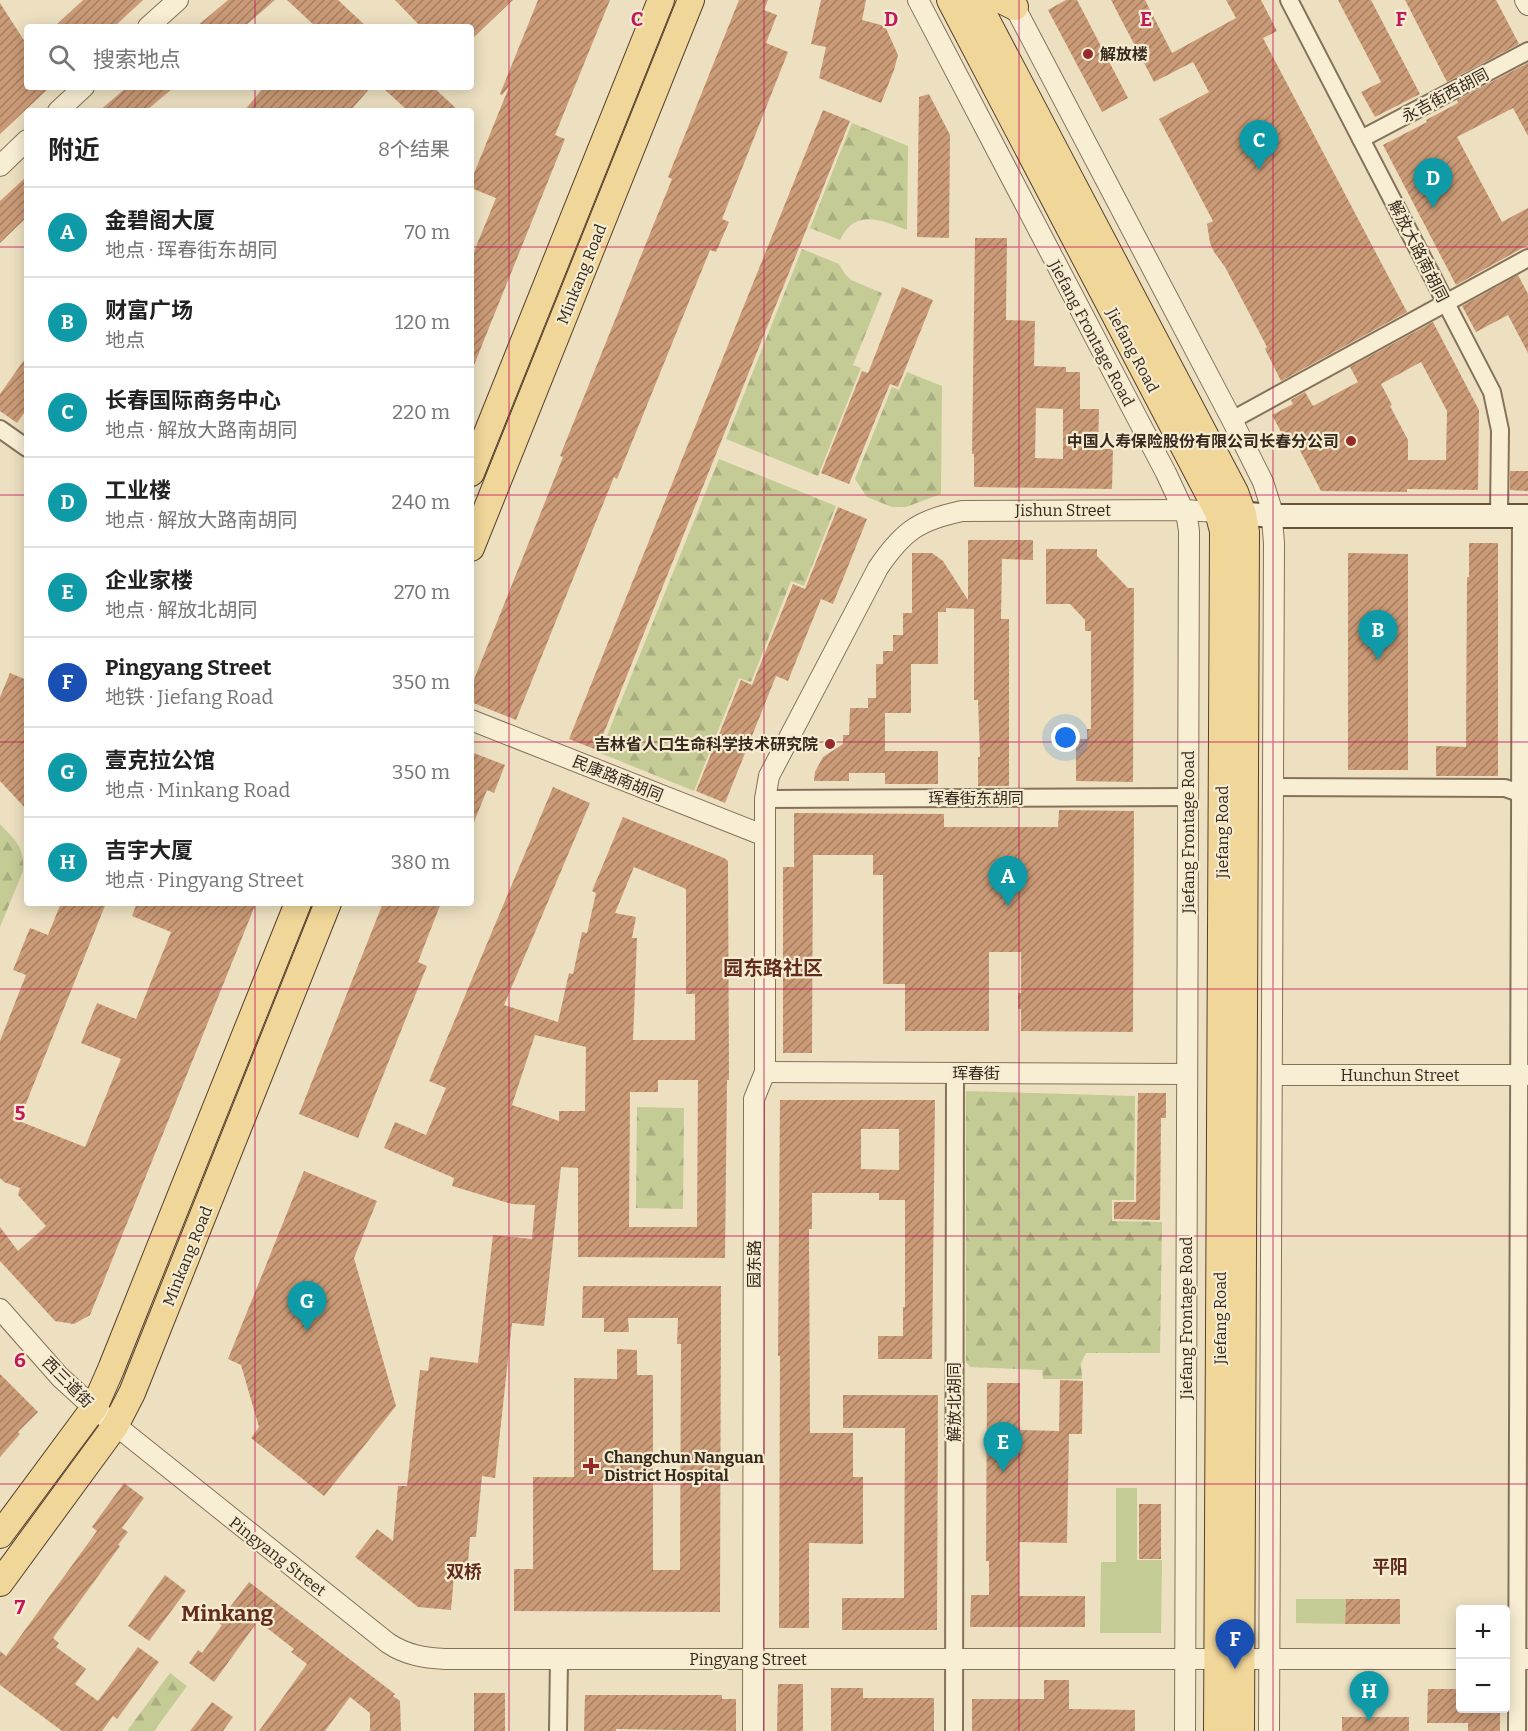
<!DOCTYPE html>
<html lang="zh">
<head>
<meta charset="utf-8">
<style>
	:root { --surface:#fff; --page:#f6f6f6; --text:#222; --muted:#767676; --line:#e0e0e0; --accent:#942b2a }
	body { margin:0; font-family:Bitter,"Noto Sans SC",serif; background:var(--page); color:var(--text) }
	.controls { position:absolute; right:18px; bottom:18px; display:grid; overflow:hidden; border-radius:6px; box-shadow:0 3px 15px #0003 }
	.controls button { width:54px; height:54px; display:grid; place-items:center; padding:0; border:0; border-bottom:2px solid var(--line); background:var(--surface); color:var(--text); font:30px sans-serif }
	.you { position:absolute; left:1066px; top:738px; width:21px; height:21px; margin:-15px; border:4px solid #fff; border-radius:50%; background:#1a73e8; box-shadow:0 0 0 9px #1a73e833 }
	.badge { display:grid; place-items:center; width:39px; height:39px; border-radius:50%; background:var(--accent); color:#fff; font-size:20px; font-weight:700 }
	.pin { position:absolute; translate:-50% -50px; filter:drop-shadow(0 2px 3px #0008) }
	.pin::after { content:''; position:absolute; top:32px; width:21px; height:18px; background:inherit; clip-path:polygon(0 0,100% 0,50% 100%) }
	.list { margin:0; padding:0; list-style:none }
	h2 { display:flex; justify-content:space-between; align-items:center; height:78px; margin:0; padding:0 24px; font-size:26px }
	h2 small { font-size:20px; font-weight:400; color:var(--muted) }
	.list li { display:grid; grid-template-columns:39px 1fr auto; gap:18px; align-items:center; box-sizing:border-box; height:90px; padding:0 24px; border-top:2px solid var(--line) }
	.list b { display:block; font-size:22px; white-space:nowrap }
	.list p { margin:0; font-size:20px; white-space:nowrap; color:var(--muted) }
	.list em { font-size:20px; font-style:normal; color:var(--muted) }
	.icon { flex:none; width:33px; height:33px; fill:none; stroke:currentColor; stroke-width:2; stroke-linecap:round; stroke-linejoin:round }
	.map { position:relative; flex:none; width:1528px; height:1731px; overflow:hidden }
	.search { position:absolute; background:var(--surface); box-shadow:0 3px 15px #0003; left:24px; top:24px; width:450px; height:66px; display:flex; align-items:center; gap:15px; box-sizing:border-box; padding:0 21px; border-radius:6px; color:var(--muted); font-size:22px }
	.panel { position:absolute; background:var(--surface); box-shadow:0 3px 15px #0003; left:24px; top:108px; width:450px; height:798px; border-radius:6px }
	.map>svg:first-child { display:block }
	.grass { fill:#c4cb95 }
	.forest { fill:url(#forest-firs) }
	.building { fill:url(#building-hatch); fill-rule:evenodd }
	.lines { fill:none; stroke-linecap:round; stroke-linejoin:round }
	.minor-casing { stroke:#867159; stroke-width:20 }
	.tertiary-casing { stroke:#867159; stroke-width:22 }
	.secondary-casing { stroke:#68533c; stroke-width:26 }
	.primary-casing { stroke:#54402d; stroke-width:28 }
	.minor { stroke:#f8eed4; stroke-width:16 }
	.tertiary { stroke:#f8eed4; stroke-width:20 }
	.secondary { stroke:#f8eed4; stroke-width:22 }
	.primary { stroke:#f0d699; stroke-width:26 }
	.grid { fill:none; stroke:#c2185b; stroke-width:1.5; stroke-opacity:0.55 }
	.poi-dot { fill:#942b2a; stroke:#f5ebd0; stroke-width:2 }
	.labels { text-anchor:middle; stroke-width:4.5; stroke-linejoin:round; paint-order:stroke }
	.poi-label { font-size:16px; font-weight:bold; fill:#36291d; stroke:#f5ebd0; text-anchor:start }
	.street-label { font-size:16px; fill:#36291d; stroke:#f5ebd0 }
	.neighbourhood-label { font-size:18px; font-weight:bold; fill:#622c1d; stroke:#f5ebd0 }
	.quarter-label { font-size:20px; font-weight:bold; fill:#622c1d; stroke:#f5ebd0 }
	.district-label { font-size:22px; font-weight:bold; fill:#622c1d; stroke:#f5ebd0 }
	.grid-label { font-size:20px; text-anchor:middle; font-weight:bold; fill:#c2185b; stroke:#f5ebd0; stroke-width:4.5; stroke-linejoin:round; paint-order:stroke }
</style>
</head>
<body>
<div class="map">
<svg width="1528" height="1731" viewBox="0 0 1528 1731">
	<defs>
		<pattern id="forest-firs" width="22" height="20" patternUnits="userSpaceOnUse" patternTransform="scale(1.5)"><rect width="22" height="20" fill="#c4cb95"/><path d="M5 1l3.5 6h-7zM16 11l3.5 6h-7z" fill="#a9ae80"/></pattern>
		<pattern id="building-hatch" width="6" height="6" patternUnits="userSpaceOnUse" patternTransform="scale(1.5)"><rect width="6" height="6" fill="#cb9b77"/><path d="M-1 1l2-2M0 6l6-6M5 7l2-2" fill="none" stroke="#a67e61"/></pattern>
	</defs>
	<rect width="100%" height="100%" fill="#ede0c1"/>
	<g class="grass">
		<polygon points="1116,1488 1137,1488 1137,1560 1162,1560 1161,1633 1100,1633 1101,1562 1116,1562"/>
		<polygon points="1296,1599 1346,1599 1345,1624 1296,1623"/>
	</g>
	<g class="forest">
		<path d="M 852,123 L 908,146 L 907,230 C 881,220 855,208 840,240 L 810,228 Z"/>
		<polygon points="802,249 839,264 845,274 851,280 882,293 853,365 861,368 818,476 726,439"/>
		<polygon points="907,372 942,386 941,494 906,507 892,507 867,497 855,479 892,387 899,390"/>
		<polygon points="719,459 836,506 804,586 791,581 751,682 739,678 694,791 600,753"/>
		<path d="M 0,824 C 15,840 25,847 23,871 L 0,927 Z"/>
		<polygon points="966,1091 1135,1096 1134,1200 1112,1200 1112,1221 1162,1222 1160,1353 1086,1353 1081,1363 1082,1379 1043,1379 1042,1370 970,1367 966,1362"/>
		<polygon points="637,1107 684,1108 683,1209 636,1208"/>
		<polygon points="170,1673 187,1686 154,1731 127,1731"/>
	</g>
	<g class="building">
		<polygon points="83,0 143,0 114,27 54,27"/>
		<polygon points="228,0 275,0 244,27 196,27"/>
		<polygon points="287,0 338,0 367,27 316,27"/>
		<polygon points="395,0 513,0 471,40 471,27 421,27"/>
		<polygon points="538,0 610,0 555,135 565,139 472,370 471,259 496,198 471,188 471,181 509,87 502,95 500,94"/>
		<polygon points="739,0 768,0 764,10 777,15 766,43 788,52 722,219 729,222 716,252 710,250 617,479 614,477 516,720 471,702 471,687 563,457 560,456 672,179 668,177"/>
		<polygon points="821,0 866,0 862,20 885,26 898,55 894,70 881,103 819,78 826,47 811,44"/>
		<polygon points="1066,0 1077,0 1128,98 1102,112 1048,10"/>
		<polygon points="1111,0 1145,0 1172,53 1236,18 1226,0 1261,0 1277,31 1263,38 1407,312 1281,381 1265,349 1267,347 1225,267 1214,252 1210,243 1207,224 1213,221 1159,119 1209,92 1193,62 1154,82"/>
		<polygon points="1338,0 1371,0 1420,94 1375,117 1361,92 1381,82"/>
		<polygon points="1405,0 1496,0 1519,44 1447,82"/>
		<polygon points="0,3 27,45 27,87 50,87 0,134"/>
		<polygon points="1528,63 1528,136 1513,108 1457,137 1502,222 1528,208 1528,245 1456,285 1383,145 1427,122 1426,120 1458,103 1457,100"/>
		<polygon points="127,87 174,87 146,111 99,111"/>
		<polygon points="264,87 371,87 350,111 244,111"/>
		<polygon points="382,87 433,87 459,111 408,111"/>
		<polygon points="929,94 950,135 949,238 917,237 919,97"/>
		<polygon points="823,110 850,121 597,750 569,739"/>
		<polygon points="27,176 27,217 0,243 0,201"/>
		<path d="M 975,238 L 1007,238 L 1006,320 L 1035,321 L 1034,366 L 1066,367 L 1066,372 L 1080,372 L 1080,409 L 1099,409 L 1098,449 L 1113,449 L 1112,489 L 974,487 L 974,454 L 972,454 ZM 1036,408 L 1063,409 L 1063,459 L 1035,458 Z"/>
		<polygon points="1518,275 1528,294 1528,353 1508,315 1476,332 1462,306"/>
		<polygon points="902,287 933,300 898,387 890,384 849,484 821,473 862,371 868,373"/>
		<path d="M 1433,322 L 1479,410 L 1478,490 L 1407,489 L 1407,492 L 1321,491 L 1294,439 L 1287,443 L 1272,415 L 1293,404 L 1291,400 L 1305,392 L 1313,406 L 1358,382 L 1350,367 ZM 1421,362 L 1447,411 L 1446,460 L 1408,460 L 1408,440 L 1390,406 L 1392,405 L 1381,384 Z"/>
		<polygon points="27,356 27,409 17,423 0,411 0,394"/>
		<polygon points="1510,471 1528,471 1528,491 1510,490"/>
		<polygon points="838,507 867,519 833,604 821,599 788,681 776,676 725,803 696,791 741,680 752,685 793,584 805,589"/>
		<polygon points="968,540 1033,540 1033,560 1002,559 1001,619 1009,619 1009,786 978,786 978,757 980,757 978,700 974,700 974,609 946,608 946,612 938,612 938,664 911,664 911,713 885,713 885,751 938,751 938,784 885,784 885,773 849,773 849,781 814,781 815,772 823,757 843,744 843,735 849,735 850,708 868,708 868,698 876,698 876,664 883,664 883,651 893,651 893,635 903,635 903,613 912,613 912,553 932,553 943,561 968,600"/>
		<polygon points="1469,543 1498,543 1498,776 1436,776 1436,746 1466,747 1467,577 1469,577"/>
		<polygon points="1046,549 1097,549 1097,556 1128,588 1134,588 1133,782 1076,781 1076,739 1087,739 1087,729 1091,729 1091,631 1085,631 1085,620 1070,604 1046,604"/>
		<polygon points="1348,553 1408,554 1408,770 1348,770"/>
		<polygon points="10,673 27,680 27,810 0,781 0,697"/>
		<polygon points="471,752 505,765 494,793 487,790 472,827"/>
		<path d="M 553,787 L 590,803 L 504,1005 L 558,1022 L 569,973 L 573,974 L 582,932 L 587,933 L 596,893 L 592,891 L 623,817 L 724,858 L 728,861 L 729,1080 L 727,1080 L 725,1258 L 578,1257 L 578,1168 L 561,1167 L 544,1326 L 512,1323 L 495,1478 L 482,1476 L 476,1537 L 470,1537 L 467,1577 L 454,1576 L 451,1610 L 418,1607 L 355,1557 L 377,1529 L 393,1541 L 398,1486 L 407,1486 L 420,1370 L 428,1371 L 430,1357 L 478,1363 L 493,1235 L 532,1239 L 535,1205 L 512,1204 L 452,1186 L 454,1178 L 384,1148 L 395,1122 L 426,1135 L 446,1088 L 429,1081 ZM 634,867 L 686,889 L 686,994 L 695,994 L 695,1040 L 633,1040 L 637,938 L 632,938 L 636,917 L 615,913 ZM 535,1035 L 586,1047 L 585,1111 L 559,1111 L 559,1121 L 512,1105 ZM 658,1080 L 698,1080 L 697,1227 L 629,1227 L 630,1092 L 658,1092 Z"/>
		<polygon points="1059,810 1134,811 1133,1032 1021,1031 1021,1009 1018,1009 1018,993 1021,993 1021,952 989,952 989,1031 905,1031 905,984 883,984 883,875 873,875 873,855 813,855 812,1053 783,1053 783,867 794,867 794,813 944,814 944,827 1058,827"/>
		<polygon points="61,903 106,903 19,1121 85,1147 121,1059 81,1043 97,1003 136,1019 171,932 132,916 137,903 256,903 90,1315 74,1324 55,1321 0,1261 0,1227 18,1251 46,1226 18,1195 20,1188 4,1182 0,1178 0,1041 26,975 13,970 30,928 48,935"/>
		<polygon points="383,903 441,903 418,962 427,966 358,1138 299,1114"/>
		<polygon points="1138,1093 1166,1093 1166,1118 1161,1118 1160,1220 1114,1219 1114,1202 1136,1202"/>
		<path d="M 780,1100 L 935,1100 L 932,1359 L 878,1359 L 878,1336 L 903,1336 L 903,1307 L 905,1307 L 905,1200 L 879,1200 L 879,1193 L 812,1193 L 812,1229 L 809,1229 L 810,1433 L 853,1433 L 853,1477 L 863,1477 L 863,1544 L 809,1543 L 809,1628 L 779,1628 L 780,1356 L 778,1356 ZM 861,1129 L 899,1129 L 899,1170 L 861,1169 Z"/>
		<polygon points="304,1171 377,1201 354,1258 396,1406 324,1496 251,1438 259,1427 241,1365 228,1359"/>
		<polygon points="583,1286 721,1286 720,1612 514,1611 514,1569 533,1569 533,1477 574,1477 574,1378 617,1379 617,1349 637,1350 637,1375 653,1375 653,1570 680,1570 681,1344 677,1344 678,1318 628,1318 629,1332 604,1332 604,1318 582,1318"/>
		<polygon points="0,1374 38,1412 18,1432 20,1434 0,1457"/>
		<polygon points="1060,1380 1083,1381 1082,1434 1069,1434 1067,1543 1019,1542 1019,1596 1085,1596 1085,1627 970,1627 971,1595 989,1595 989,1561 986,1561 987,1383 1020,1383 1020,1430 1059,1431"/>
		<polygon points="843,1395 938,1395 937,1630 842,1630 842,1598 904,1598 905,1428 843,1428"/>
		<polygon points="124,1483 144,1498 122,1528 128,1532 118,1545 120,1546 53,1638 59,1643 56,1647 86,1669 75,1684 98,1701 138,1647 159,1662 117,1719 113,1716 102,1731 62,1731 0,1685 0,1651 6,1656 97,1531 92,1527"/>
		<rect x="1139" y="1504" width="22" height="55"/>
		<polygon points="165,1575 186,1591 149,1641 128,1626"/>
		<polygon points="249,1582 395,1694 393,1696 400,1701 401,1731 370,1731 370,1713 350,1697 325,1731 259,1731 307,1664 291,1652 294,1649 258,1621 214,1682 189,1663 198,1650 202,1653 222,1625 218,1623"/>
		<polygon points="1346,1599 1400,1599 1400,1624 1345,1624"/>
		<polygon points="1044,1680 1069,1680 1069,1709 1135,1710 1135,1731 972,1731 972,1699 1044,1699"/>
		<polygon points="778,1684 803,1684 803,1731 777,1731"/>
		<polygon points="831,1688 863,1688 863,1698 934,1698 934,1731 831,1731"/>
		<polygon points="1428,1689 1461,1689 1461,1708 1500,1708 1500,1731 1468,1731 1468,1723 1427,1723"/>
		<rect x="474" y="1693" width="31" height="38"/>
		<polygon points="585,1695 722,1695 722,1699 736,1699 736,1731 616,1729 616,1731 584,1731"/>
		<polygon points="212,1702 233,1717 223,1731 190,1731"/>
		<rect x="1342" y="1717" width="67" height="14"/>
	</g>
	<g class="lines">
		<g class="minor-casing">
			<g id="minor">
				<polyline points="1289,0 1492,392 1500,430 1499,516"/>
				<polyline points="1361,139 1528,51"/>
				<polyline points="1232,420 1528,258"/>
				<polyline points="0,429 27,448"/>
				<polyline points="1273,787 1505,788 1528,796"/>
				<polyline points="765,799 1188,797"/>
				<polyline points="558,1731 559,1659"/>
				<polyline points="954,1731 955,1073"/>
				<polyline points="1517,1731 1521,516"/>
			</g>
		</g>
		<g class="tertiary-casing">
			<g id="tertiary">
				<polyline points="918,0 1166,473 1187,518 1189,531 1185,1731"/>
				<polyline points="1011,0 1232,420 1263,482 1271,507 1274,543 1269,1731"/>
				<polyline points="1525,0 1528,5"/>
				<polyline points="148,27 178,0"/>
				<polyline points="58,111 84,87"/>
				<polyline points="0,166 27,140"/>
				<polyline points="471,720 765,836"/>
				<polyline points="765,1072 1187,1074"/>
				<polyline points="1272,1075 1528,1075"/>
				<path d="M 0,1309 L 60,1377 L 94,1408 L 388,1643 C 406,1655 424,1658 445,1659 L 1460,1659"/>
				<polyline points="1506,1659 1528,1659"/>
				<path d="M 753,1731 L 754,1099 L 765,1072 L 765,799 L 769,776 L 878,568 C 903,531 919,520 962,511 L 1183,510 L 1218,512"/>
			</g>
		</g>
		<g class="secondary-casing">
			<polyline id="secondary" points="1226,512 1273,516 1528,516"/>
		</g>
		<g class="primary-casing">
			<g id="primary">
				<polyline points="950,0 1218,512 1223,531 1217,1731"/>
				<polyline points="976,0 1235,492 1243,514 1246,532 1241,1731"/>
				<polyline points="1001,0 1015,7"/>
				<polyline points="471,473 661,0"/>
				<polyline points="471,548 691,0"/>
				<polyline points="0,1535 94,1408 111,1369 298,903"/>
				<polyline points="0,1583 115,1426 132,1393 328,903"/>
			</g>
		</g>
		<use href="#minor" class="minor"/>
		<use href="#tertiary" class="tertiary"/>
		<use href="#secondary" class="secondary"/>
		<use href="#primary" class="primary"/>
	</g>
	<path class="grid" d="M 255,0 L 255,27M 509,0 L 509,1731M 764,0 L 764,1731M 1019,0 L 1019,1731M 1273,0 L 1273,1731M 255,87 L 255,111M 0,247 L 27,247M 471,247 L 1528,247M 0,495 L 27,495M 471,495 L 1528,495M 0,742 L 27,742M 471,742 L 1528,742M 255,903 L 255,1731M 0,989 L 1528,989M 0,1236 L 1528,1236M 0,1484 L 1528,1484"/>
	<g class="poi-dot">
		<circle cx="1088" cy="54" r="6"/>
		<circle cx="1351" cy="441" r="6"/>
		<circle cx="830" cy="744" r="6"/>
		<path d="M588 1457h6v6h6v6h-6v6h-6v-6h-6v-6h6z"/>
	</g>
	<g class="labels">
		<g class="poi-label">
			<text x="1100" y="60">解放楼</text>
			<text x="1339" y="447" text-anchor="end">中国人寿保险股份有限公司长春分公司</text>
			<text x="818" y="750" text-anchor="end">吉林省人口生命科学技术研究院</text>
			<text x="604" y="1463">Changchun Nanguan<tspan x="604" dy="18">District Hospital</tspan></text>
		</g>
		<g class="street-label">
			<text transform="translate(1445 95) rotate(-28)" y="6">永吉街西胡同</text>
			<text transform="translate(1419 251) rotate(63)" y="6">解放大路南胡同</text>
			<text transform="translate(581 274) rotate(-68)" y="6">Minkang Road</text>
			<text transform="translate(1092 333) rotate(62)" y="6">Jiefang Frontage Road</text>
			<text transform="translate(1133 350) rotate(62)" y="6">Jiefang Road</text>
			<text x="1063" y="516">Jishun Street</text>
			<text transform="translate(618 778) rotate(22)" y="6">民康路南胡同</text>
			<text x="976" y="804">珲春街东胡同</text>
			<text transform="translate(1188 832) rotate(-90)" y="6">Jiefang Frontage Road</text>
			<text transform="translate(1222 832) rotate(-90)" y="6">Jiefang Road</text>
			<text x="976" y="1079">珲春街</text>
			<text x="1400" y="1081">Hunchun Street</text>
			<text transform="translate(187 1256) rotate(-68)" y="6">Minkang Road</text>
			<text transform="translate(754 1264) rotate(-90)" y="6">园东路</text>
			<text transform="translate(1186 1318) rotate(-90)" y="6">Jiefang Frontage Road</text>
			<text transform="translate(1220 1318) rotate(-90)" y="6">Jiefang Road</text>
			<text transform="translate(68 1382) rotate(45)" y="6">西三道街</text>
			<text transform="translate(954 1402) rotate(-90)" y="6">解放北胡同</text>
			<text transform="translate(278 1556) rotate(38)" y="6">Pingyang Street</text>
			<text x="748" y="1665">Pingyang Street</text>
		</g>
		<g class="neighbourhood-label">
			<text x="1390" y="1573">平阳</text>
			<text x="464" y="1578">双桥</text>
		</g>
		<g class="quarter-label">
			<text x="773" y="975">园东路社区</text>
		</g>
		<g class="district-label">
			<text x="227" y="1621">Minkang</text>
		</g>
	</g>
	<g class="grid-label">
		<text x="637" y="26">C</text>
		<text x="891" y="26">D</text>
		<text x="1146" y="26">E</text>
		<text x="1401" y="26">F</text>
		<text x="20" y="1120">5</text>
		<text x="20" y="1367">6</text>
		<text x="20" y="1614">7</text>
	</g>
</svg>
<div class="controls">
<button>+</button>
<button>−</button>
</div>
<div class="you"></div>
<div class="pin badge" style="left:1008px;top:906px;background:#0f9aa8">A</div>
<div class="pin badge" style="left:1378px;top:660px;background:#0f9aa8">B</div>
<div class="pin badge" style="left:1259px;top:170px;background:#0f9aa8">C</div>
<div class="pin badge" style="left:1433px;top:208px;background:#0f9aa8">D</div>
<div class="pin badge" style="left:1003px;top:1472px;background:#0f9aa8">E</div>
<div class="pin badge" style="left:1235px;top:1669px;background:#1a4fb4">F</div>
<div class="pin badge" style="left:307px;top:1331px;background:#0f9aa8">G</div>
<div class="pin badge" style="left:1369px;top:1721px;background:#0f9aa8">H</div>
<div class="search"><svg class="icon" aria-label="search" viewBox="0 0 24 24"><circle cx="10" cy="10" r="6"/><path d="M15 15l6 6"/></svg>搜索地点</div>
<section class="panel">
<h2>附近<small>8个结果</small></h2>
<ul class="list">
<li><span class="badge" style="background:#0f9aa8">A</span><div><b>金碧阁大厦</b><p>地点 · 珲春街东胡同</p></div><em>70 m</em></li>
<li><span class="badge" style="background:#0f9aa8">B</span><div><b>财富广场</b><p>地点</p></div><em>120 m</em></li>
<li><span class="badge" style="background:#0f9aa8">C</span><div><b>长春国际商务中心</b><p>地点 · 解放大路南胡同</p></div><em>220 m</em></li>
<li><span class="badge" style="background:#0f9aa8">D</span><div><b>工业楼</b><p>地点 · 解放大路南胡同</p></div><em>240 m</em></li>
<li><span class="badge" style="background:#0f9aa8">E</span><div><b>企业家楼</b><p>地点 · 解放北胡同</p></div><em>270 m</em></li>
<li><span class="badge" style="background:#1a4fb4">F</span><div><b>Pingyang Street</b><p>地铁 · Jiefang Road</p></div><em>350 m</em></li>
<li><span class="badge" style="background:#0f9aa8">G</span><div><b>壹克拉公馆</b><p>地点 · Minkang Road</p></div><em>350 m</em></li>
<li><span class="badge" style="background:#0f9aa8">H</span><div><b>吉宇大厦</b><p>地点 · Pingyang Street</p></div><em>380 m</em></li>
</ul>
</section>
</div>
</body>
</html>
